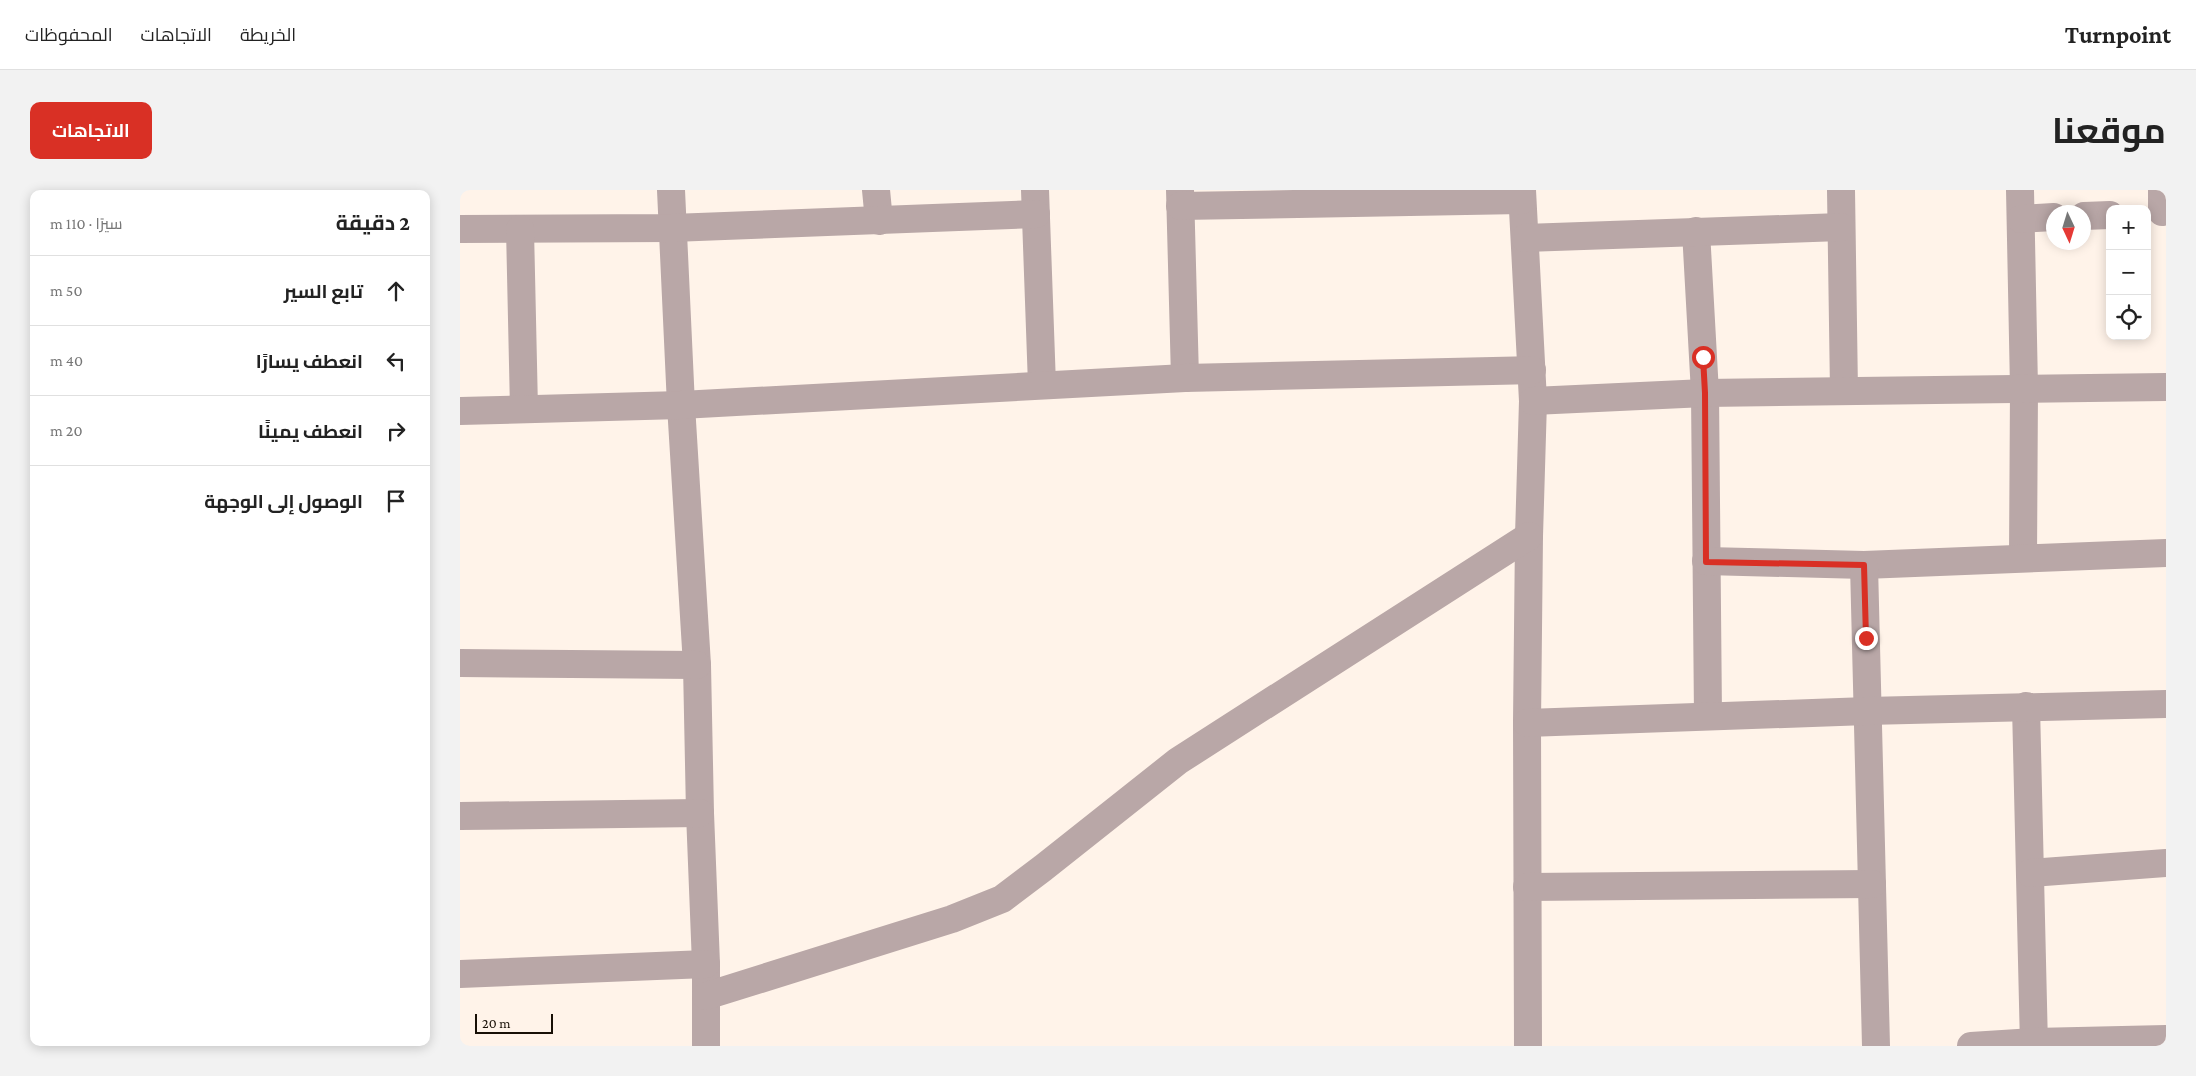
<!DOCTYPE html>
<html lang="ar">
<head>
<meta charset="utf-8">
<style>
	:root { --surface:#fff; --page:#f2f2f2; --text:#222; --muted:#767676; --line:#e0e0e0; --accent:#d93025 }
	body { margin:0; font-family:"Crimson Pro",Cairo,serif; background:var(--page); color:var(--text); direction:rtl }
	.controls { position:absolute; right:15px; top:15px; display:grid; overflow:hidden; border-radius:10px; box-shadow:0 2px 12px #0003 }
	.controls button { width:45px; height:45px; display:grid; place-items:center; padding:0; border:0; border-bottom:1px solid var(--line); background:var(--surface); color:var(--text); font:25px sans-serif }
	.compass { position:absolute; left:1586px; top:15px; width:45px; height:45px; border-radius:50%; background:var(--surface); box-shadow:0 2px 12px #0003; rotate:176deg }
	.scale { position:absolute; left:15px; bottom:12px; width:78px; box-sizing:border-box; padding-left:5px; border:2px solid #180f06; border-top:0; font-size:14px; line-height:18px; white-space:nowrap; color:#180f06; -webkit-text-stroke:4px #fff3e9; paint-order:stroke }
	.stop { position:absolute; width:15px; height:15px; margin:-11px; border:4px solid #d93025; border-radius:50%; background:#fff }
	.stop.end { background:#d93025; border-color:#fff; box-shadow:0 1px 5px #0008 }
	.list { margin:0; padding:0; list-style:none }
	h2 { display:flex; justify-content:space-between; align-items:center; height:65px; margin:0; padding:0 20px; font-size:21px }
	h2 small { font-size:16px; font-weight:400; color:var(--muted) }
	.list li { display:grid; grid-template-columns:32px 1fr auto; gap:15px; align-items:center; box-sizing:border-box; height:70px; padding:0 20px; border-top:1px solid var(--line) }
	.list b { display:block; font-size:19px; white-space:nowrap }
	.list em { font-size:16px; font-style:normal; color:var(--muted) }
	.icon { flex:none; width:28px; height:28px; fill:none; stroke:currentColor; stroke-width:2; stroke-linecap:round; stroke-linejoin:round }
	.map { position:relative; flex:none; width:1706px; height:856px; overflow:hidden; direction:ltr; border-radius:10px }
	header { display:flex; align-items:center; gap:30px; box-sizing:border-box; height:70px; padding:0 25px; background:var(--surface); border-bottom:1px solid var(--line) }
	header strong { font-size:24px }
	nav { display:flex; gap:28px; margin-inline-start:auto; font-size:18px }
	.intro { display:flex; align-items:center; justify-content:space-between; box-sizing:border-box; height:120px; padding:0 30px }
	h1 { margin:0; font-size:35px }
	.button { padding:12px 22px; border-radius:10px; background:var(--accent); color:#fff; font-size:18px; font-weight:700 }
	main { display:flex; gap:30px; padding:0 30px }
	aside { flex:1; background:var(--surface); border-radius:10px; box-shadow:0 2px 12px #0003 }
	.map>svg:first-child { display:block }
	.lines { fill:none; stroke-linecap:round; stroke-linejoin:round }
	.minor { stroke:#b9a7a7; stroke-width:28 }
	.route { stroke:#d93025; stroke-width:6 }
</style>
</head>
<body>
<header>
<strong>Turnpoint</strong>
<nav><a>الخريطة</a><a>الاتجاهات</a><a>المحفوظات</a></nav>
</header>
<div class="intro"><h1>موقعنا</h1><a class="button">الاتجاهات</a></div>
<main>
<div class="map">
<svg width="1706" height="856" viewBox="0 0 1706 856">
	<rect width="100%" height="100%" fill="#fff3e9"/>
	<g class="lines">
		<g class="minor">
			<polyline points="211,0 221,215 237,475 240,623 246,774 246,856"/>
			<polyline points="416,0 419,31"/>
			<polyline points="575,0 582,195"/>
			<polyline points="720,0 725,188"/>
			<polyline points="1062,0 1073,211 1069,346 1067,533 1068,856"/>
			<polyline points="1381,0 1384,201"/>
			<polyline points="1560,0 1564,198 1563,368"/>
			<polyline points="1702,0 1702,22"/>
			<polyline points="720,16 1062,10"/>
			<polyline points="1624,26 1650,25"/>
			<polyline points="1561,29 1594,27"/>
			<polyline points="0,39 212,38 576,24"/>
			<polyline points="60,39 64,219"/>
			<polyline points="1236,41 1245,203 1248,526"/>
			<polyline points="1065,48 1381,37"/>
			<polyline points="1073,211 1245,203 1706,197"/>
			<polyline points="0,221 221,215 725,188 1072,180"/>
			<polyline points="1246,371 1404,375 1706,363"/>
			<polyline points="1404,375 1416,856"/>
			<polyline points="0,473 237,475"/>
			<polyline points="1566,516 1574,856"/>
			<polyline points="1067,533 1407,521 1706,514"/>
			<polyline points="0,626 240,623"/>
			<polyline points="1570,683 1706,673"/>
			<polyline points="1067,697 1412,694"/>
			<polyline points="0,784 246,774"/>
			<polyline points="246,806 492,729 542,709 583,678 718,571 1069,346"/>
			<polyline points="1511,856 1574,852 1706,849"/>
		</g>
	</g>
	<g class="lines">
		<polyline class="route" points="1243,167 1245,203 1246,372 1404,375 1406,448"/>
	</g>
</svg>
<div class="controls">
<button>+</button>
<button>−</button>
<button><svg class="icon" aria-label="locate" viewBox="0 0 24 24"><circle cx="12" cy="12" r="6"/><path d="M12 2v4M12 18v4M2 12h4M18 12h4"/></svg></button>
</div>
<svg class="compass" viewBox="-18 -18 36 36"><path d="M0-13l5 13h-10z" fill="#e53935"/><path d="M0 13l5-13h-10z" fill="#767676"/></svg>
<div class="scale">20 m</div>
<div class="stop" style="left:1243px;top:167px"></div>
<div class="stop end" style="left:1406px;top:448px"></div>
</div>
<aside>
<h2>2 دقيقة<small>سيرًا · 110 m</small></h2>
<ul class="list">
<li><svg class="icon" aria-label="ahead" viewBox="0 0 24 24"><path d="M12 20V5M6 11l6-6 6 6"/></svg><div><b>تابع السير</b></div><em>50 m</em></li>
<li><svg class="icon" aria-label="left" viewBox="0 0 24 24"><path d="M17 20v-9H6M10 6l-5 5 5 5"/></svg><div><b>انعطف يسارًا</b></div><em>40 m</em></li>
<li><svg class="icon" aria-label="right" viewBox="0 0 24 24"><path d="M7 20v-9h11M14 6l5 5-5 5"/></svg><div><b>انعطف يمينًا</b></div><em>20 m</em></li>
<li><svg class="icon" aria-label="arrive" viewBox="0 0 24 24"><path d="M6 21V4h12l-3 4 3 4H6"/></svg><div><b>الوصول إلى الوجهة</b></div></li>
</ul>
</aside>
</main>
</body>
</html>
